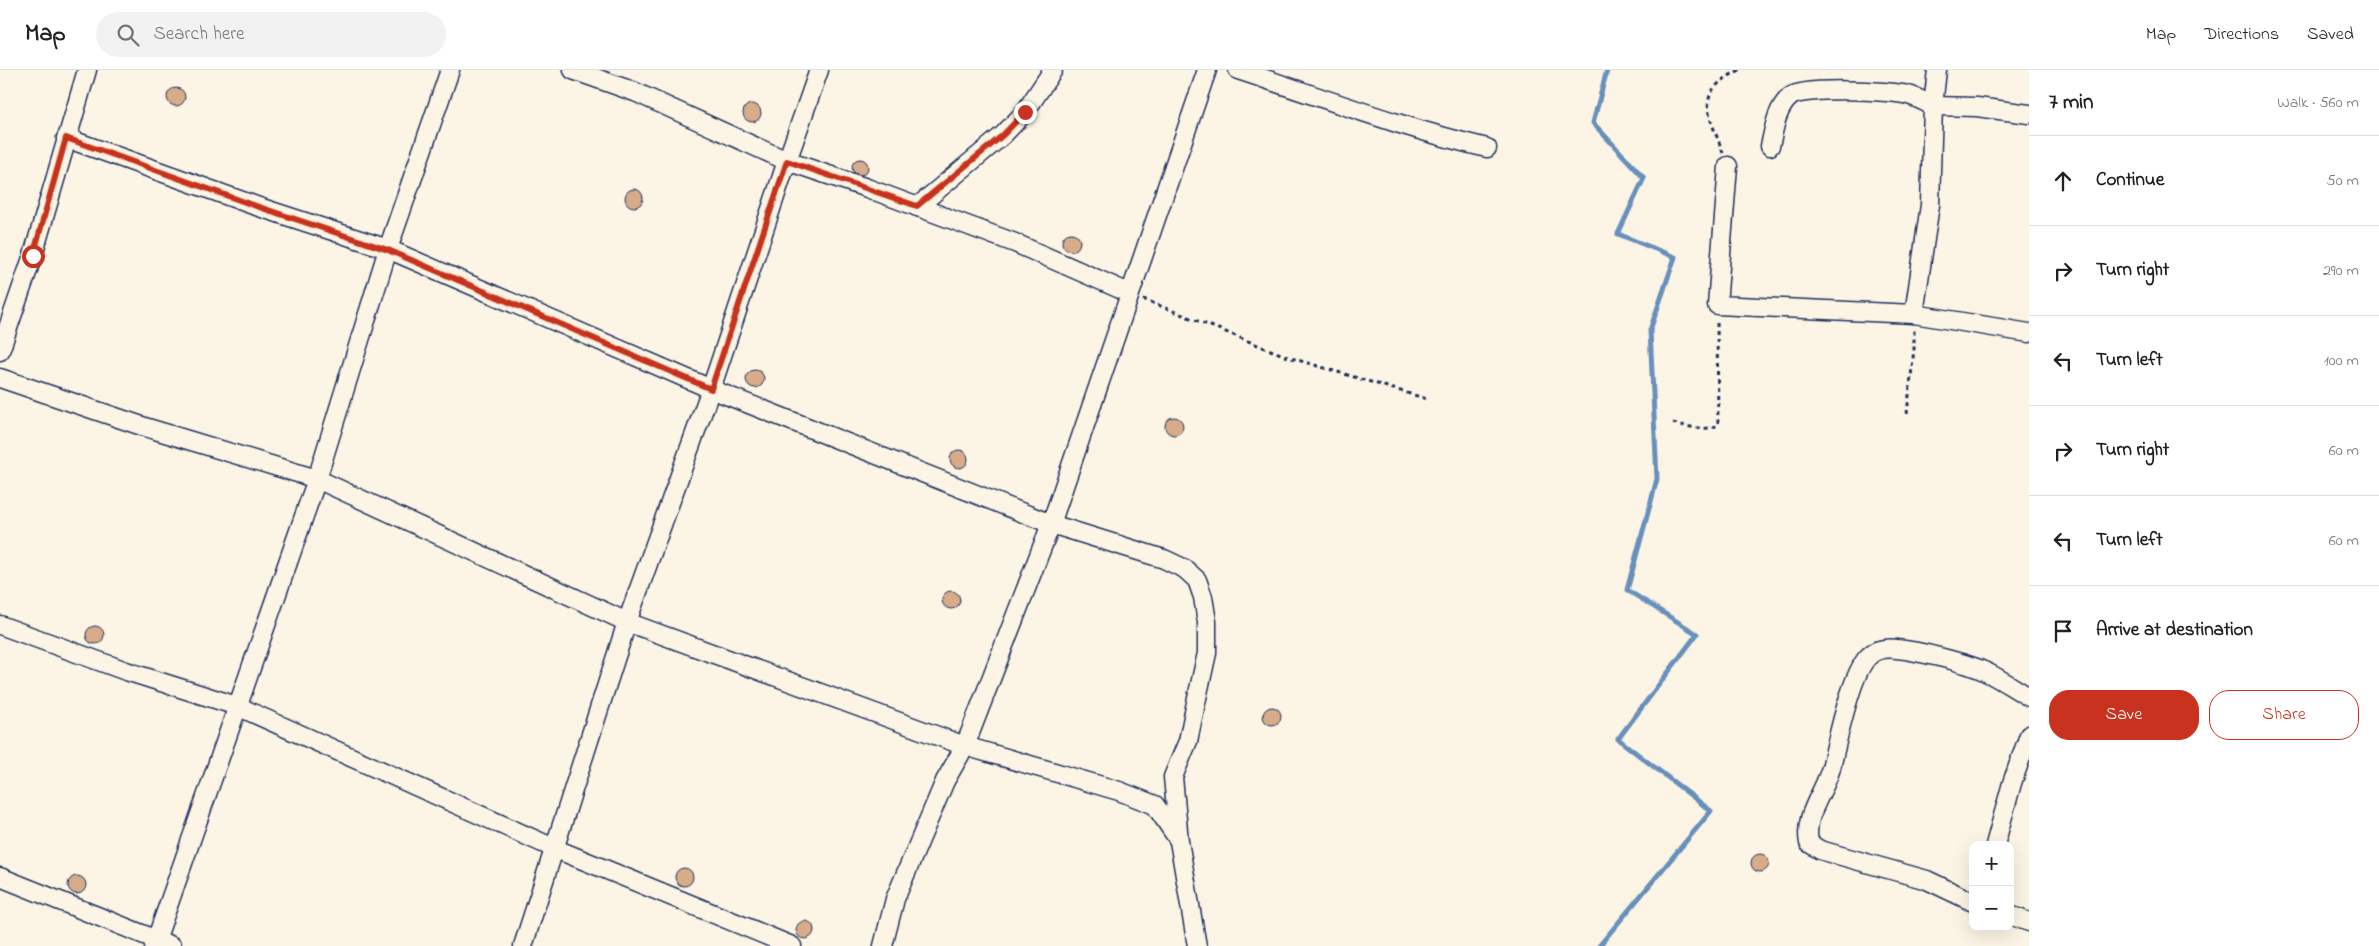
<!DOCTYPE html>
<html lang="en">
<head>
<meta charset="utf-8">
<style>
	:root { --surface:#fff; --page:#f2f2f2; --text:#202124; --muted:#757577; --line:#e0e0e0; --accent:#c8321e }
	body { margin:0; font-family:"Indie Flower",sans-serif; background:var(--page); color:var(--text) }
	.controls { position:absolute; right:15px; bottom:15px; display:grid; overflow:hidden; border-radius:10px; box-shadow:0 5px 20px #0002 }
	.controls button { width:45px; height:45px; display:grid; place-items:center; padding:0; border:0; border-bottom:1px solid var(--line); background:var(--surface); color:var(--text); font:25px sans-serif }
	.stop { position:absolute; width:15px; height:15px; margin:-11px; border:4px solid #c8321e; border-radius:50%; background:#fff }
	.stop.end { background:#c8321e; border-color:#fff; box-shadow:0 1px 5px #0008 }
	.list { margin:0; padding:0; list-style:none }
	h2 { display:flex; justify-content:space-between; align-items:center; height:65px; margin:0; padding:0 20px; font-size:21px }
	h2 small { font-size:16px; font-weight:400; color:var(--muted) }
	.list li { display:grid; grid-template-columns:32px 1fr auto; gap:15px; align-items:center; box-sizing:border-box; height:90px; padding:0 20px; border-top:1px solid var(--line) }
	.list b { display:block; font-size:19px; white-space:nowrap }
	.list em { font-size:16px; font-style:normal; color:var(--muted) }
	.actions { display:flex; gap:10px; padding:15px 20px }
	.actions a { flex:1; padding:11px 0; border:1px solid var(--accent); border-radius:20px; text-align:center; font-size:18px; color:var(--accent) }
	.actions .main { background:var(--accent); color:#fff }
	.icon { flex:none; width:28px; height:28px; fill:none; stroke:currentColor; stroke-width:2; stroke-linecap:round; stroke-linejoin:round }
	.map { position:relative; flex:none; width:2029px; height:876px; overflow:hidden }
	header { display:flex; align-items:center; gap:30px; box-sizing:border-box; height:70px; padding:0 25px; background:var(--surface); border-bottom:1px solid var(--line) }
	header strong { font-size:24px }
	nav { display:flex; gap:28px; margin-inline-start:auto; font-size:18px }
	.search { width:350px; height:45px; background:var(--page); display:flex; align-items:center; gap:12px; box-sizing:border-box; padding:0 18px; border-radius:28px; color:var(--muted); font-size:19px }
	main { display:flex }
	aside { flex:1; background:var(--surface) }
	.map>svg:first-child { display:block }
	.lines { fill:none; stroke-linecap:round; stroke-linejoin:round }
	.stream { stroke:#6890bc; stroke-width:5 }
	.building { fill:#d8ab89; stroke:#1b2f5e }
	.minor-casing { stroke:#1b2f5e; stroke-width:21 }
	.path { stroke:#1b2f5e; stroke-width:3; stroke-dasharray:4 4; stroke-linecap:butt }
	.minor { stroke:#fcf5e5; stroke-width:18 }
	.route { stroke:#c8321e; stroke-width:6 }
</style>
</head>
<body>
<header>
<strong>Map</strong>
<div class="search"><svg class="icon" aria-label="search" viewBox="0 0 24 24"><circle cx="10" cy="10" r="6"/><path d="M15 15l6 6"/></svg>Search here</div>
<nav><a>Map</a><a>Directions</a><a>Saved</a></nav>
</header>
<main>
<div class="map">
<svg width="2029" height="876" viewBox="0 0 2029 876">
	<rect width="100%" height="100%" fill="#fcf5e5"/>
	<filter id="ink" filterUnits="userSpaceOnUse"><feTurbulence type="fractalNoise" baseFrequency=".02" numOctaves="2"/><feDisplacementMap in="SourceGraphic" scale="10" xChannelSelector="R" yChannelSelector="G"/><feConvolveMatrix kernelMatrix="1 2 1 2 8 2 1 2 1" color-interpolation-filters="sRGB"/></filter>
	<g filter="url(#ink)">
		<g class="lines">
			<polyline class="stream" points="1599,876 1711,741 1618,669 1697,564 1627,520 1657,409 1650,260 1675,187 1618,164 1644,108 1593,53 1607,0"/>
		</g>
		<g class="building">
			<circle cx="176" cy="27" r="9"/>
			<circle cx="752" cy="43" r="9"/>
			<circle cx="860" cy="97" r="8"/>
			<circle cx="634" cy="128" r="9"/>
			<circle cx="1071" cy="172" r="9"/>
			<circle cx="755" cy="309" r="9"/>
			<circle cx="1174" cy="356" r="9"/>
			<circle cx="959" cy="389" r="9"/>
			<circle cx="951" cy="530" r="9"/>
			<circle cx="95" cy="565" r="9"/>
			<circle cx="1272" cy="646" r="9"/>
			<circle cx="1760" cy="793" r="9"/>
			<circle cx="684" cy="807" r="9"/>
			<circle cx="77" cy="815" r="9"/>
			<circle cx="805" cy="860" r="9"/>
		</g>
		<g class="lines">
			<g class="minor-casing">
				<g id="minor">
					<polyline points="573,0 635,22 787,91 867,118 1015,173 1129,223"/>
					<path d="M 1238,0 C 1321,27 1402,58 1487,78"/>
					<polyline points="66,68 256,136 388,179 711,319 1051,454 1164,489 1185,499 1197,510 1203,527 1207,552 1207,583 1197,628 1188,671 1173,707 1179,771 1197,876"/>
					<path d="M 1770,76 C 1774,60 1776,39 1790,27 C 1801,16 1890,21 1908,25 C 1916,27 1925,32 1933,36 L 1937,0"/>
					<polyline points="1728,96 1717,235 1914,244 1930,135 1933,36 1977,37 2029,44"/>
					<polyline points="917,137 1003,65 1025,42 1053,0"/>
					<polyline points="1914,244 2029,263"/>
					<polyline points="0,281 33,185 87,0"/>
					<polyline points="0,308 145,357 317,409 627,552 965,676 1119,721 1155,735 1178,769"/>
					<polyline points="0,555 126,601 237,636 556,779 792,876"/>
					<polyline points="1995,775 2012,713 2029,665"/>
					<polyline points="0,807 172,876"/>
					<path d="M 1973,832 L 1927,810 L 1820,780 L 1809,773 C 1803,743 1826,722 1832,694 C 1837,671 1852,601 1869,586 C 1876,579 1888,578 1897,579 C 1918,581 1968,593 1986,602 C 2001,609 2015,619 2029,627"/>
					<polyline points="2010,845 2029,852"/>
					<polyline points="154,876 317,409 388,179 450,0"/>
					<polyline points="523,876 627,552 711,319 787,91 819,0"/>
					<polyline points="883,876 895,829 945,711 965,676 1051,454 1207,0"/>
				</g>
			</g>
			<g class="path">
				<path d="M 1723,83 C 1709,43 1692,23 1740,0"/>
				<polyline points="1143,229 1288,287 1427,329"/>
				<polyline points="1907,344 1914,279 1914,259"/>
				<path d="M 1673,353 C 1686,356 1706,362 1718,355 L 1717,249"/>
			</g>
			<use href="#minor" class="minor"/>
		</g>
	</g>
	<g class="lines" filter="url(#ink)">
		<polyline class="route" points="33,186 66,68 256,136 388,180 711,319 787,91 917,136 1003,65 1025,42"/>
	</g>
</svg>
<div class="controls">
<button>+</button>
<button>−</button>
</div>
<div class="stop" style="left:33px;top:186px"></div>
<div class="stop end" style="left:1025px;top:42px"></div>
</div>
<aside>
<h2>7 min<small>Walk · 560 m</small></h2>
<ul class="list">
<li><svg class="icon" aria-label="ahead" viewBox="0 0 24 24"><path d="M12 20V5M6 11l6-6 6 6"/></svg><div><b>Continue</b></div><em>50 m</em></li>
<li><svg class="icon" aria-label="right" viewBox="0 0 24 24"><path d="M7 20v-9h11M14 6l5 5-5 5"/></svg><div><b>Turn right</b></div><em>290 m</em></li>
<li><svg class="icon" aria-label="left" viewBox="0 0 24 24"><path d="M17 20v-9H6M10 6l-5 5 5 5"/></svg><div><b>Turn left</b></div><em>100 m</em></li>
<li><svg class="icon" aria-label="right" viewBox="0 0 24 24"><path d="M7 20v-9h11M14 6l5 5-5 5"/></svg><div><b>Turn right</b></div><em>60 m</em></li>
<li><svg class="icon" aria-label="left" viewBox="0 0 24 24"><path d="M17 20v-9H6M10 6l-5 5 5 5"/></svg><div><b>Turn left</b></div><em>60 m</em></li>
<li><svg class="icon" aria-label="arrive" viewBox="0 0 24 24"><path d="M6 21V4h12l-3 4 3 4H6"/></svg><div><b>Arrive at destination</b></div></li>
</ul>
<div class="actions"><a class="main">Save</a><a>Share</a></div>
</aside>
</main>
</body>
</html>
